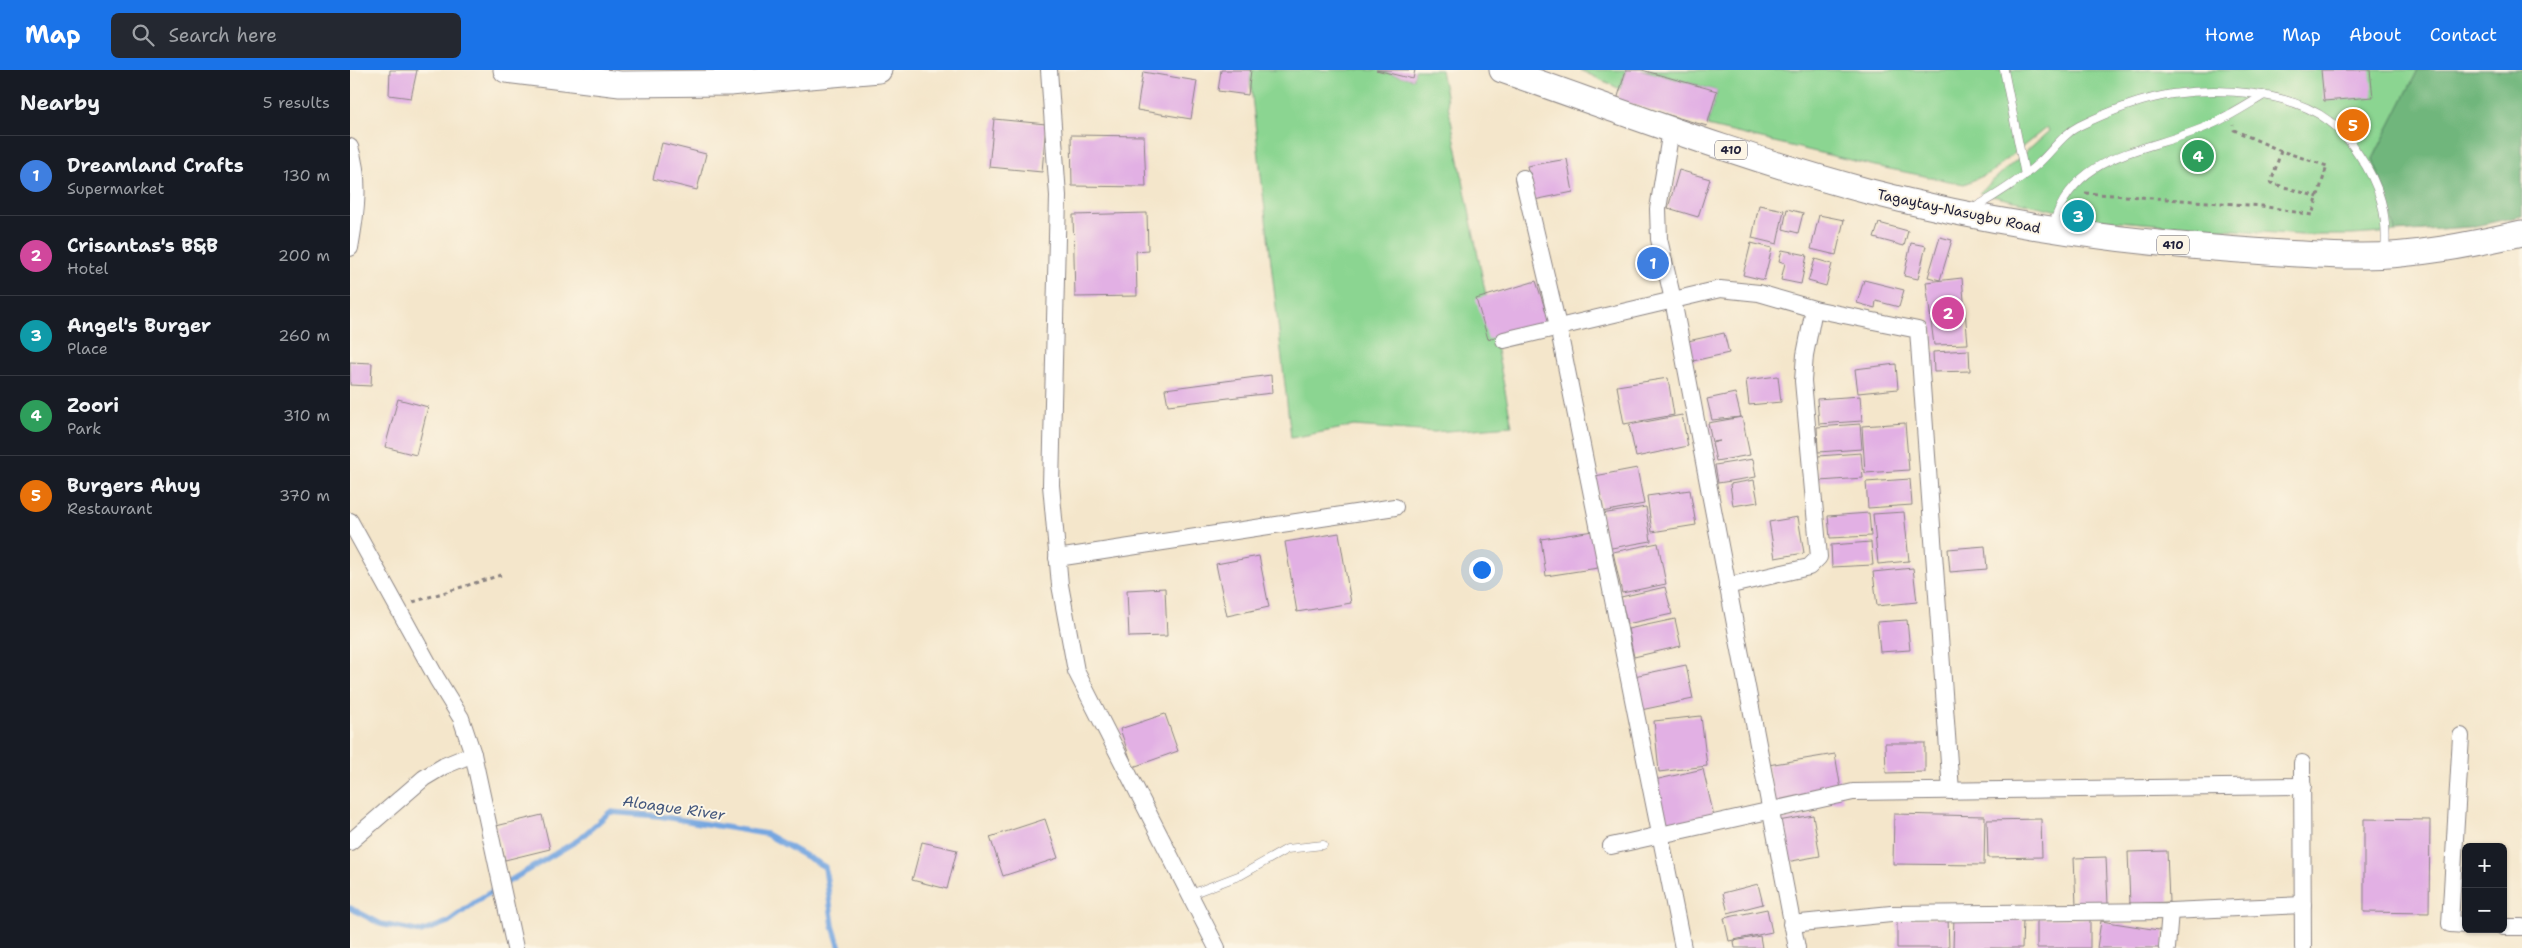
<!DOCTYPE html>
<html lang="en">
<head>
<meta charset="utf-8">
<style>
	:root { --surface:#171b24; --page:#242831; --text:#f1f3f6; --muted:#9ea1a6; --line:#363941; --accent:#1a73e8 }
	body { margin:0; font-family:"Shantell Sans",sans-serif; background:var(--page); color:var(--text) }
	.controls { position:absolute; right:15px; bottom:15px; display:grid; overflow:hidden; border-radius:8px; box-shadow:0 1px 4px #0004 }
	.controls button { width:45px; height:45px; display:grid; place-items:center; padding:0; border:0; border-bottom:1px solid var(--line); background:var(--surface); color:var(--text); font:25px sans-serif }
	.you { position:absolute; left:1131px; top:499px; width:18px; height:18px; margin:-12px; border:4px solid #fff; border-radius:50%; background:#1a73e8; box-shadow:0 0 0 8px #1a73e833 }
	.badge { display:grid; place-items:center; width:32px; height:32px; border-radius:50%; background:var(--accent); color:#fff; font-size:16px; font-weight:700 }
	.pin { position:absolute; translate:-50% -50%; border:2px solid #fff; box-shadow:0 1px 5px #0006 }
	.list { margin:0; padding:0; list-style:none }
	h2 { display:flex; justify-content:space-between; align-items:center; height:65px; margin:0; padding:0 20px; font-size:21px }
	h2 small { font-size:16px; font-weight:400; color:var(--muted) }
	.list li { display:grid; grid-template-columns:32px 1fr auto; gap:15px; align-items:center; box-sizing:border-box; height:80px; padding:0 20px; border-top:1px solid var(--line) }
	.list b { display:block; font-size:19px; white-space:nowrap }
	.list p { margin:0; font-size:16px; white-space:nowrap; color:var(--muted) }
	.list em { font-size:16px; font-style:normal; color:var(--muted) }
	.icon { flex:none; width:28px; height:28px; fill:none; stroke:currentColor; stroke-width:2; stroke-linecap:round; stroke-linejoin:round }
	.map { position:relative; flex:none; width:2172px; height:878px; overflow:hidden }
	header { display:flex; align-items:center; gap:30px; box-sizing:border-box; height:70px; padding:0 25px; background:var(--accent); color:#fff }
	header strong { font-size:24px }
	nav { display:flex; gap:28px; margin-inline-start:auto; font-size:18px }
	.search { width:350px; height:45px; background:var(--page); display:flex; align-items:center; gap:12px; box-sizing:border-box; padding:0 18px; border-radius:8px; color:var(--muted); font-size:19px }
	main { display:flex }
	aside { flex:1; background:var(--surface) }
	.map>svg:first-child { display:block }
	.green { fill:#8bd591; stroke:#567c66 }
	.forest { fill:#70b67b; stroke:#496c5b }
	.lines { fill:none; stroke-linecap:round; stroke-linejoin:round }
	.stream { stroke:#75a6e0; stroke-width:5.5 }
	.building { fill:#e2b0e4 }
	.service-casing { stroke:#8b8483; stroke-width:9 }
	.minor-casing { stroke:#8b8483; stroke-width:18 }
	.primary-casing { stroke:#8b8483; stroke-width:27 }
	.path { stroke:#8b8483; stroke-width:3; stroke-dasharray:4 4; stroke-linecap:butt }
	.service { stroke:#fff; stroke-width:8 }
	.minor { stroke:#fff; stroke-width:16 }
	.primary { stroke:#fff; stroke-width:25 }
	.labels { text-anchor:middle; stroke-width:4; stroke-linejoin:round; paint-order:stroke }
	.shield { fill:#fcf5e5; stroke:#63616e; stroke-width:1 }
	.shield-label { font-size:12px; font-weight:bold; fill:#22223b }
	.street-label { font-size:14px; fill:#22223b; stroke:#fcf5e5 }
	.water-label { font-size:15px; font-style:italic; fill:#43577d; stroke:#fcf5e5 }
</style>
</head>
<body>
<header>
<strong>Map</strong>
<div class="search"><svg class="icon" aria-label="search" viewBox="0 0 24 24"><circle cx="10" cy="10" r="6"/><path d="M15 15l6 6"/></svg>Search here</div>
<nav><a>Home</a><a>Map</a><a>About</a><a>Contact</a></nav>
</header>
<main>
<aside>
<h2>Nearby<small>5 results</small></h2>
<ul class="list">
<li><span class="badge" style="background:#3f7fe0">1</span><div><b>Dreamland Crafts</b><p>Supermarket</p></div><em>130 m</em></li>
<li><span class="badge" style="background:#d1479c">2</span><div><b>Crisantas's B&amp;B</b><p>Hotel</p></div><em>200 m</em></li>
<li><span class="badge" style="background:#0f9aa8">3</span><div><b>Angel's Burger</b><p>Place</p></div><em>260 m</em></li>
<li><span class="badge" style="background:#2e9e5b">4</span><div><b>Zoori</b><p>Park</p></div><em>310 m</em></li>
<li><span class="badge" style="background:#e8710a">5</span><div><b>Burgers Ahuy</b><p>Restaurant</p></div><em>370 m</em></li>
</ul>
</aside>
<div class="map">
<svg width="2172" height="878" viewBox="0 0 2172 878">
	<rect width="100%" height="100%" fill="#fcf5e5"/>
	<filter id="ink" filterUnits="userSpaceOnUse"><feTurbulence type="fractalNoise" baseFrequency=".02" numOctaves="2"/><feDisplacementMap in="SourceGraphic" scale="10" xChannelSelector="R" yChannelSelector="G"/><feConvolveMatrix kernelMatrix="1 2 1 2 8 2 1 2 1" color-interpolation-filters="sRGB"/></filter>
	<filter id="wash" filterUnits="userSpaceOnUse"><feTurbulence type="fractalNoise" baseFrequency=".0096" numOctaves="4" result="noise"/><feDisplacementMap in="SourceGraphic" scale="20" xChannelSelector="R" yChannelSelector="G"/><feGaussianBlur stdDeviation="1.12" result="paint"/><feColorMatrix in="noise" values="0 0 0 0 0 0 0 0 0 0 0 0 0 0 0 0 0 1.4 0 .05"/><feComposite in="paint" operator="in"/></filter>
	<g filter="url(#wash)">
		<rect width="100%" height="100%" fill="#f4e6cb"/>
		<g class="green">
			<polygon points="899,0 1026,0 1063,9 1065,0 1091,0 1162,356 1084,362 1004,356 941,368"/>
			<polygon points="1230,0 1276,0 1270,19"/>
			<polygon points="1292,0 2068,0 2023,89 2039,134 2045,162 2003,165 1952,165 1804,154 1744,149 1629,123 1699,61 1697,57 1640,103 1614,114 1525,96 1357,56 1367,21"/>
		</g>
		<polygon class="forest" points="2068,0 2172,0 2172,146 2120,157 2045,162 2039,134 2023,89"/>
		<g class="lines">
			<polyline class="stream" points="0,838 31,854 71,862 98,852 131,828 228,770 260,742 309,746 416,764 475,797 483,856 490,878"/>
		</g>
		<g id="blocks">
			<g class="building">
				<polygon points="40,0 67,0 61,28 39,25"/>
				<polygon points="871,0 901,0 898,25 868,21"/>
				<polygon points="1026,0 1065,0 1063,9"/>
				<polygon points="1276,0 1292,0 1367,21 1357,56 1267,30"/>
				<polygon points="1971,0 2020,0 2023,27 1974,31"/>
				<polygon points="793,2 847,11 841,49 787,40"/>
				<polygon points="644,49 696,54 692,102 639,97"/>
				<polygon points="721,65 794,66 796,117 722,116"/>
				<polygon points="312,73 356,84 347,120 303,109"/>
				<polygon points="1217,89 1223,122 1184,130 1177,96"/>
				<polygon points="1329,100 1360,109 1348,147 1318,138"/>
				<polygon points="1409,135 1434,140 1427,174 1402,168"/>
				<polygon points="1437,139 1453,143 1448,163 1433,159"/>
				<polygon points="1719,141 1738,143 1737,152 1718,150"/>
				<polygon points="797,143 798,180 786,181 787,226 725,227 723,145"/>
				<polygon points="1469,145 1494,150 1486,185 1461,179"/>
				<polygon points="1529,153 1558,161 1554,176 1524,168"/>
				<polygon points="1590,167 1602,170 1590,210 1578,207"/>
				<polygon points="1401,173 1422,178 1414,210 1393,205"/>
				<polygon points="1561,173 1576,176 1568,209 1554,206"/>
				<polygon points="1432,180 1457,185 1451,214 1431,210 1435,193 1429,191"/>
				<polygon points="1465,189 1482,194 1476,216 1458,211"/>
				<polygon points="1612,208 1618,274 1584,275 1576,212"/>
				<polygon points="1514,210 1554,220 1549,237 1526,231 1525,238 1507,233"/>
				<polygon points="1186,211 1199,251 1138,269 1126,229"/>
				<polygon points="1374,263 1379,283 1343,291 1338,271"/>
				<polygon points="1619,280 1620,301 1584,302 1583,282"/>
				<polygon points="0,292 22,293 21,316 0,315"/>
				<polygon points="1546,294 1548,319 1508,323 1505,299"/>
				<polygon points="921,305 922,323 818,335 815,319"/>
				<polygon points="1428,306 1431,332 1399,335 1396,310"/>
				<polygon points="1318,308 1324,345 1274,354 1267,316"/>
				<polygon points="1385,323 1391,347 1362,350 1357,329"/>
				<polygon points="1510,326 1512,351 1469,354 1467,329"/>
				<polygon points="48,329 78,337 66,385 35,377"/>
				<polygon points="1332,345 1338,376 1286,387 1279,355"/>
				<polygon points="1392,347 1400,385 1366,391 1362,373 1370,371 1362,372 1358,353"/>
				<polygon points="1555,353 1559,400 1515,403 1512,356"/>
				<polygon points="1510,354 1512,379 1468,382 1467,357"/>
				<polygon points="1511,383 1513,408 1470,411 1468,386"/>
				<polygon points="1403,389 1406,407 1368,413 1365,395"/>
				<polygon points="1287,398 1294,434 1252,442 1245,406"/>
				<polygon points="1560,409 1562,435 1518,438 1516,412"/>
				<polygon points="1404,410 1408,432 1383,436 1380,414"/>
				<polygon points="1340,420 1346,455 1302,462 1297,426"/>
				<polygon points="1296,437 1301,471 1256,479 1251,444"/>
				<polygon points="1554,442 1559,491 1528,494 1523,444"/>
				<polygon points="1519,443 1521,466 1480,468 1478,446"/>
				<polygon points="1448,447 1454,483 1425,488 1419,452"/>
				<polygon points="1243,461 1248,498 1196,506 1191,469"/>
				<polygon points="989,463 1001,533 947,542 935,472"/>
				<polygon points="1521,472 1523,495 1482,497 1481,475"/>
				<polygon points="1308,473 1316,514 1272,523 1263,482"/>
				<polygon points="1635,476 1637,499 1600,502 1598,479"/>
				<polygon points="909,486 919,537 877,546 866,494"/>
				<polygon points="1563,498 1567,532 1527,536 1523,502"/>
				<polygon points="1315,517 1322,544 1277,554 1271,527"/>
				<polygon points="815,518 817,566 779,567 777,520"/>
				<polygon points="1325,549 1331,576 1284,587 1278,559"/>
				<polygon points="1557,550 1560,580 1530,582 1527,552"/>
				<polygon points="1336,595 1343,629 1291,640 1284,606"/>
				<polygon points="815,644 828,681 783,697 770,659"/>
				<polygon points="1351,646 1357,696 1309,702 1304,651"/>
				<polygon points="1535,673 1575,673 1575,702 1536,703"/>
				<polygon points="1485,684 1493,731 1425,741 1418,695"/>
				<polygon points="1353,699 1365,751 1312,763 1300,711"/>
				<polygon points="1544,744 1635,746 1634,795 1543,794"/>
				<polygon points="192,745 200,779 155,790 146,756"/>
				<polygon points="1463,745 1470,786 1436,792 1428,751"/>
				<polygon points="695,749 708,788 653,806 640,767"/>
				<polygon points="1691,749 1692,787 1638,788 1637,750"/>
				<polygon points="2014,749 2080,750 2079,843 2014,842"/>
				<polygon points="572,772 607,780 597,819 562,810"/>
				<polygon points="1817,781 1819,832 1780,834 1778,782"/>
				<polygon points="1756,787 1758,834 1726,835 1724,788"/>
				<polygon points="1408,814 1413,834 1378,843 1373,823"/>
				<polygon points="1417,839 1422,862 1379,871 1374,848"/>
				<polygon points="1604,847 1673,850 1672,878 1603,878"/>
				<polygon points="1547,848 1598,848 1599,878 1547,878"/>
				<polygon points="1687,848 1740,849 1740,878 1687,878"/>
				<polygon points="1751,851 1815,861 1813,878 1747,878"/>
				<polygon points="1410,866 1412,878 1385,878 1384,871"/>
			</g>
		</g>
	</g>
	<g filter="url(#ink)">
		<use href="#blocks" fill-opacity="0" stroke="#8b8483" stroke-width="1"/>
		<g class="lines">
			<g class="service-casing">
				<g id="service">
					<polyline points="1654,0 1675,105"/>
					<path d="M 1622,139 C 1647,125 1669,111 1690,92 C 1703,80 1713,64 1729,56 C 1758,42 1791,29 1822,24 C 1870,17 1940,21 1979,51 C 1992,60 2000,72 2009,85 C 2030,115 2038,145 2035,181"/>
					<path d="M 1703,155 C 1726,79 1799,83 1860,55 C 1879,47 1897,35 1914,25"/>
					<polyline points="841,824 891,805 937,779 973,775"/>
				</g>
			</g>
			<g class="minor-casing">
				<g id="minor">
					<polyline points="699,0 708,126 701,415 710,515 726,601 867,878"/>
					<polyline points="1321,60 1308,139 1309,169 1323,230 1447,878"/>
					<path d="M 0,77 C 11,111 6,144 0,178"/>
					<polyline points="1173,108 1208,256 1333,878"/>
					<polyline points="1154,270 1370,219 1409,223 1464,239 1568,260 1601,721"/>
					<polyline points="0,451 87,609 111,648 123,684 94,696 74,708 0,772"/>
					<polyline points="707,488 1045,437"/>
					<polyline points="1377,516 1459,497 1469,487 1453,311 1455,285 1464,239"/>
					<polyline points="2111,666 2100,854 2116,855"/>
					<polyline points="123,684 165,878"/>
					<polyline points="1952,693 1953,878"/>
					<polyline points="1261,776 1503,722 1953,716"/>
					<polyline points="1441,854 1541,844 1820,841 1953,835"/>
					<polyline points="2153,857 2172,857"/>
					<polyline points="1817,878 1820,841"/>
				</g>
			</g>
			<g class="primary-casing">
				<g id="primary">
					<polyline points="156,0 270,14 380,13 529,0"/>
					<path d="M 1152,0 C 1273,42 1393,88 1517,121 C 1631,151 1746,169 1864,178 C 1912,182 1962,186 2011,186 C 2065,186 2119,175 2172,163"/>
				</g>
			</g>
			<g class="path">
				<polyline points="1931,81 1921,113 1968,127"/>
				<polyline points="1735,123 1912,136 1962,145 1977,96 1931,81 1884,60 1883,55"/>
				<polyline points="63,532 151,505"/>
			</g>
			<use href="#service" class="service"/>
			<use href="#minor" class="minor"/>
			<use href="#primary" class="primary"/>
		</g>
	</g>
	<g class="labels">
		<g class="shield">
			<rect x="1365" y="70.5" width="32" height="19" rx="4"/>
			<rect x="1807" y="165.5" width="32" height="19" rx="4"/>
		</g>
		<g class="shield-label">
			<text x="1381" y="84">410</text>
			<text x="1823" y="179">410</text>
		</g>
		<g class="street-label">
			<text transform="translate(1609 141) rotate(12)" y="5">Tagaytay-Nasugbu Road</text>
		</g>
		<g class="water-label">
			<text transform="translate(324 738) rotate(8)" y="5">Aloague River</text>
		</g>
	</g>
</svg>
<div class="controls">
<button>+</button>
<button>−</button>
</div>
<div class="you"></div>
<div class="pin badge" style="left:1303px;top:193px;background:#3f7fe0">1</div>
<div class="pin badge" style="left:1598px;top:243px;background:#d1479c">2</div>
<div class="pin badge" style="left:1728px;top:146px;background:#0f9aa8">3</div>
<div class="pin badge" style="left:1848px;top:86px;background:#2e9e5b">4</div>
<div class="pin badge" style="left:2003px;top:55px;background:#e8710a">5</div>
</div>
</main>
</body>
</html>
